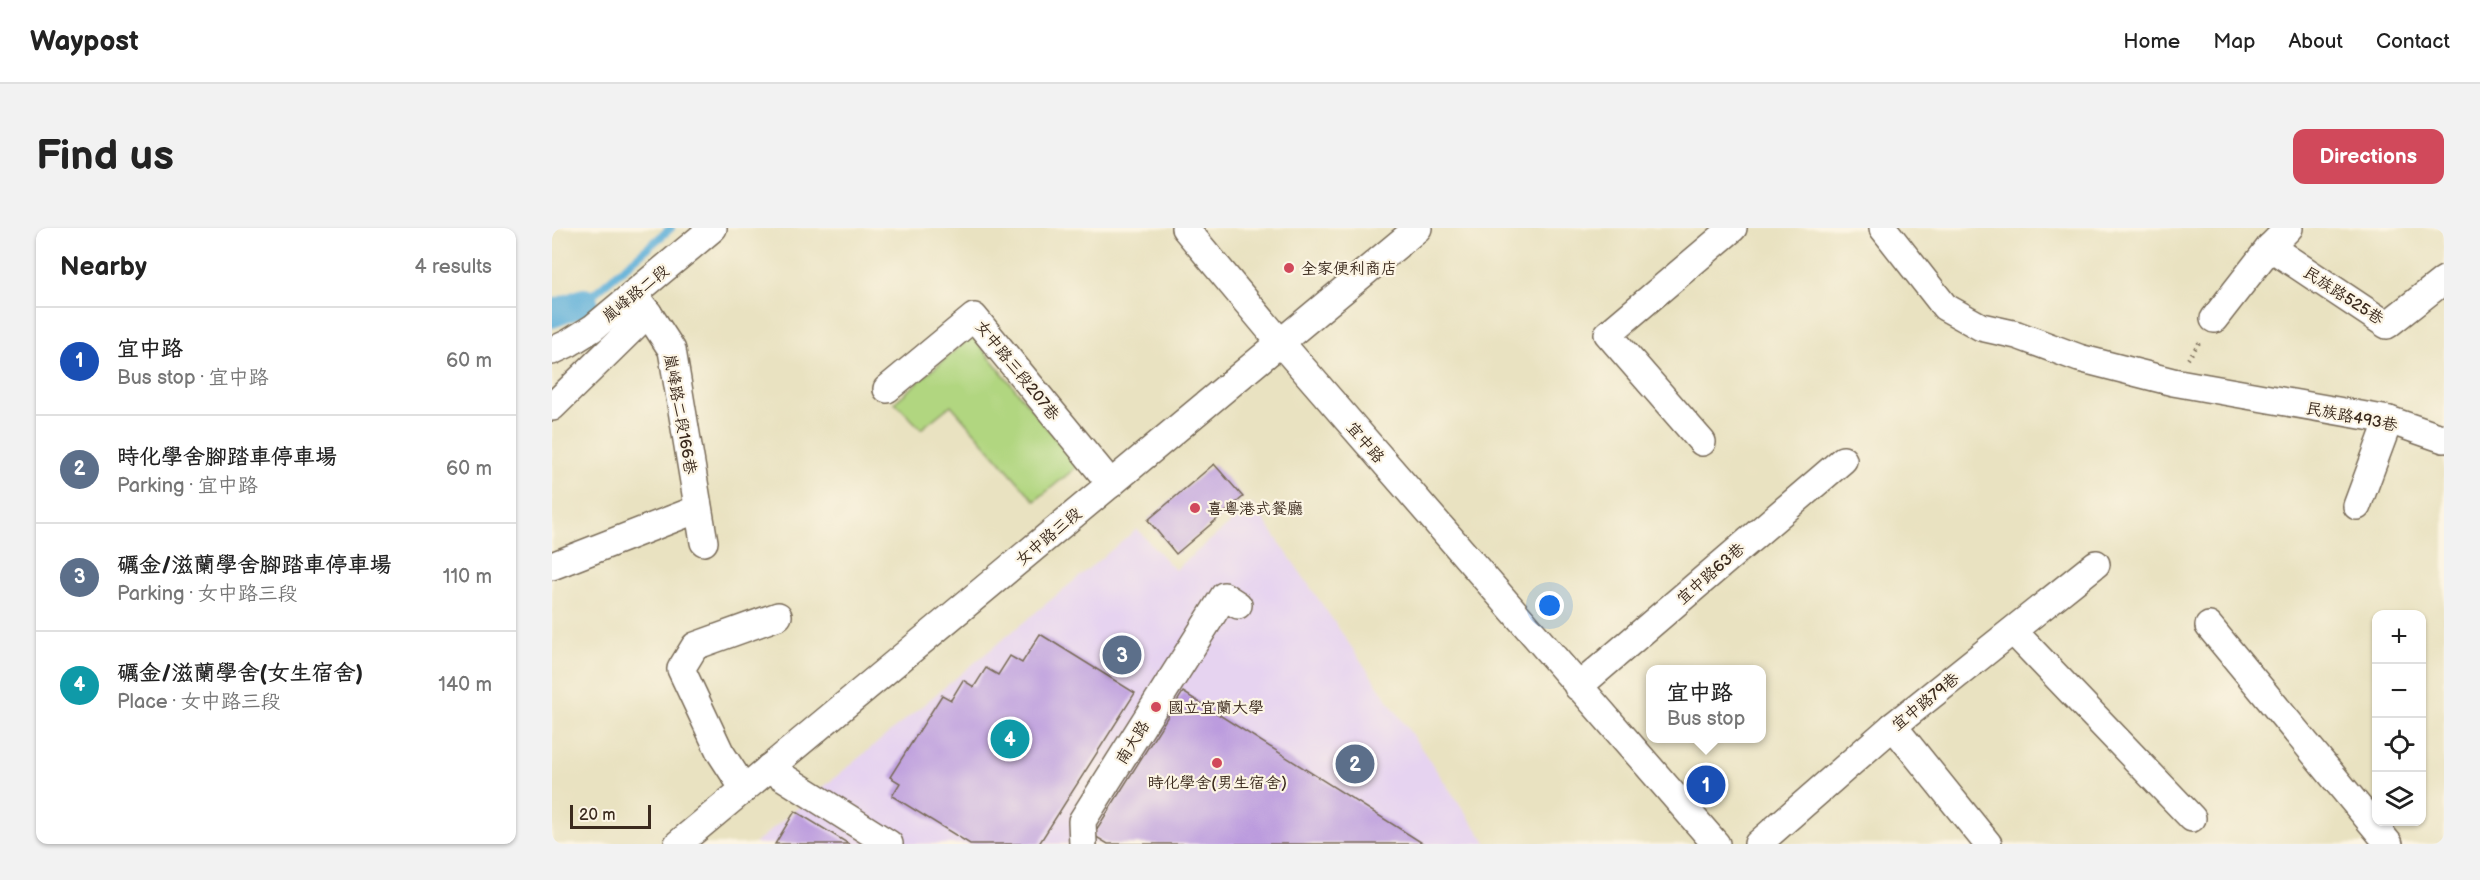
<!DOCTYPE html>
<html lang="en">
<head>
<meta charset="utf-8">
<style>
	:root { --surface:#fff; --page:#f2f2f2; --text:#222; --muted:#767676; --line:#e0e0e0; --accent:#d1495b }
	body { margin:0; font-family:"Balsamiq Sans","LXGW WenKai TC",sans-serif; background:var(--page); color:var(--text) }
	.controls { position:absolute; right:18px; bottom:18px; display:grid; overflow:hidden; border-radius:12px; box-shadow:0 2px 4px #0004 }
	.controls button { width:54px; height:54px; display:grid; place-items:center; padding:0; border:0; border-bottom:2px solid var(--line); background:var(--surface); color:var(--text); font:30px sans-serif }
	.scale { position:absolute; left:18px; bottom:15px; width:81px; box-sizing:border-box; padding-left:6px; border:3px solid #3b2a1e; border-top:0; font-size:16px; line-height:21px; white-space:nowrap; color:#3b2a1e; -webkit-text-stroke:4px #fcf5e5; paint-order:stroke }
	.you { position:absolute; left:998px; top:378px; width:21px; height:21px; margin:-15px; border:4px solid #fff; border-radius:50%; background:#1a73e8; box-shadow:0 0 0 9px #1a73e833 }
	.badge { display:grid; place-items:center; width:39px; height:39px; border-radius:50%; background:var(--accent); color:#fff; font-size:20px; font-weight:700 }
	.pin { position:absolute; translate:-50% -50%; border:3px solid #fff; box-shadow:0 2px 6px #0006 }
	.popup { position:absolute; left:1094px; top:437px; width:120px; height:78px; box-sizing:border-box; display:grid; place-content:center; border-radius:12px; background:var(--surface); filter:drop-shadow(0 2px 4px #0005); font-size:20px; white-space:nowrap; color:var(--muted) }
	.popup b { font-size:22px; color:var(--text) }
	.popup::after { content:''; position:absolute; left:50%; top:100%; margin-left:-12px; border:12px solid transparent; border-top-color:var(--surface) }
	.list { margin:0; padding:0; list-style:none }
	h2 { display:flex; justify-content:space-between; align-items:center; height:78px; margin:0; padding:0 24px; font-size:26px }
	h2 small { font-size:20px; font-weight:400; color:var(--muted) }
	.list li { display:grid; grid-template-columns:39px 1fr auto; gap:18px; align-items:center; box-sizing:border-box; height:108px; padding:0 24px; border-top:2px solid var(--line) }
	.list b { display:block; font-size:22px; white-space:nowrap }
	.list p { margin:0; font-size:20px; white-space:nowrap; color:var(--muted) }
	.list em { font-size:20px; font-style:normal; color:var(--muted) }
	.icon { flex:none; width:33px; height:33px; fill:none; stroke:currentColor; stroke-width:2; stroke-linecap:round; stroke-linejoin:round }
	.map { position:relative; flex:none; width:1892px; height:616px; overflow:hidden; border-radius:12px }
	header { display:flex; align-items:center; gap:36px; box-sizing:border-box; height:84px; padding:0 30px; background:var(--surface); border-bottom:2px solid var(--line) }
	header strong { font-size:28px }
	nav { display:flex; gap:33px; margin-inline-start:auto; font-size:21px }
	.intro { display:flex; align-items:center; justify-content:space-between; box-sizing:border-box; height:144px; padding:0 36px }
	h1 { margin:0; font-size:42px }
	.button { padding:15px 27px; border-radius:12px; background:var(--accent); color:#fff; font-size:21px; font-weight:700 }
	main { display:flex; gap:36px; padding:0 36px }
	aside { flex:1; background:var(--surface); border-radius:12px; box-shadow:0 2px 4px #0004 }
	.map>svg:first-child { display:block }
	.built { fill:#e6d3f0 }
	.green { fill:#b1d680; stroke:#76804f; stroke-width:1.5 }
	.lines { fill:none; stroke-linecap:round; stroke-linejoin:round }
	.stream { stroke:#5eb0d9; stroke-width:8 }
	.canal { stroke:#5eb0d9; stroke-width:28 }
	.building { fill:#bb9bde }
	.minor-casing { stroke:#786a57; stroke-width:30 }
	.path { stroke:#786a57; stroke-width:4; stroke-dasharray:1.5 4.5; stroke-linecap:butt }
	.minor { stroke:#fff; stroke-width:27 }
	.poi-dot { fill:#d1495b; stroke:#fcf5e5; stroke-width:2 }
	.labels { text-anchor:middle; stroke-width:4.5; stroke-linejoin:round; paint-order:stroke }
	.poi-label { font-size:16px; fill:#3b2a1e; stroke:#fcf5e5; text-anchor:start }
	.street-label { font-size:16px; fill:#3b2a1e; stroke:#fcf5e5 }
</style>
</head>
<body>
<header>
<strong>Waypost</strong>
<nav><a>Home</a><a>Map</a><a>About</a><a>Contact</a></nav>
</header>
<div class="intro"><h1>Find us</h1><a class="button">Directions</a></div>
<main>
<aside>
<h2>Nearby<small>4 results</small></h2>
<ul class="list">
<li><span class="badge" style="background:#1a4fb4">1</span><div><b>宜中路</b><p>Bus stop · 宜中路</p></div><em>60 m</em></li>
<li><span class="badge" style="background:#5c6f8a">2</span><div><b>時化學舍腳踏車停車場</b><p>Parking · 宜中路</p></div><em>60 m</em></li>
<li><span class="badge" style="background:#5c6f8a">3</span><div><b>礪金/滋蘭學舍腳踏車停車場</b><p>Parking · 女中路三段</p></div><em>110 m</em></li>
<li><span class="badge" style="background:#0f9aa8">4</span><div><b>礪金/滋蘭學舍(女生宿舍)</b><p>Place · 女中路三段</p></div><em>140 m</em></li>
</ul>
</aside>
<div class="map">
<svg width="1892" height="616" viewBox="0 0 1892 616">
	<rect width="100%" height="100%" fill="#fcf5e5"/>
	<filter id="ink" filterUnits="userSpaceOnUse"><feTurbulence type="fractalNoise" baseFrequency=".0167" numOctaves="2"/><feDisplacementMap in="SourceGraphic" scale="12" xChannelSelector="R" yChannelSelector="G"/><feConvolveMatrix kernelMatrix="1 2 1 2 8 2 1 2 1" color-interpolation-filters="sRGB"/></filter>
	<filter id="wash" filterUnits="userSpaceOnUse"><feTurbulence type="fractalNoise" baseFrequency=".008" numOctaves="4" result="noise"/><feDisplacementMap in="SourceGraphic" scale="24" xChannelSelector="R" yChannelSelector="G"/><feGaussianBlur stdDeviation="1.35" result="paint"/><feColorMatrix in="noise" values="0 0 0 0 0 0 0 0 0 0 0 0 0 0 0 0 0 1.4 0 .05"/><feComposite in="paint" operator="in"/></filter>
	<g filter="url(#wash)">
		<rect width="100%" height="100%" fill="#e9e2c1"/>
		<polygon class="built" points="701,276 935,616 202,616 585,301 623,342"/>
		<polygon class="green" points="420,108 526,238 483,273 399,177 369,201 343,174"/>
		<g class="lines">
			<polyline class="stream" points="32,74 119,0"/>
			<polyline class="canal" points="0,86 32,74"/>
		</g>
		<g id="blocks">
			<g class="building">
				<polygon points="662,236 691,269 624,326 596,292"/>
				<polygon points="488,406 583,465 487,616 418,616 340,568 348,555 338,549 390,467 399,472 411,452 422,459 434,440 446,447 458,428 470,435"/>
				<polygon points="631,464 872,616 556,616 541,607"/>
				<polygon points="243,583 297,616 223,616"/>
			</g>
		</g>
	</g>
	<g filter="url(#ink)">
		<use href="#blocks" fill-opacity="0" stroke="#786a57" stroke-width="1.5"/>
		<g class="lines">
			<g class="minor-casing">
				<g id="minor">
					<polyline points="633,0 728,114 1164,616"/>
					<polyline points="1331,0 1393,79 1429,99 1465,107 1527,130 1621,154 1837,192 1892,211"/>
					<polyline points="1718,19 1835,97 1892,52"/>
					<polyline points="81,66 96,85 120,122 152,314"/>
					<polyline points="1662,91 1718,19 1737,0"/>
					<polyline points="0,123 17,115 41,100 161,0"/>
					<polyline points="335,161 422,89 559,256"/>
					<polyline points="0,179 96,85"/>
					<polyline points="1150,214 1056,106 1181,0"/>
					<polyline points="1805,278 1837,192"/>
					<polyline points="0,338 146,281"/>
					<polyline points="1657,398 1837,616"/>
					<polyline points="1461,403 1640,590"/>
					<polyline points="1026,459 1291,232"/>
					<polyline points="1341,498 1436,616"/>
					<polyline points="217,540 337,616"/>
					<polyline points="192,561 168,524 129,441 143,418 226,388"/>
					<polyline points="126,616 866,0"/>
					<polyline points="531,616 530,593 672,368 686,377"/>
					<polyline points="1206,616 1341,498 1544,336"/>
				</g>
			</g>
			<polyline class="path" points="1636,131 1649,112"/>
			<use href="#minor" class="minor"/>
		</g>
	</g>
	<g class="poi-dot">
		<circle cx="737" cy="40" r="6"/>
		<circle cx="643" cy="280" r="6"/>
		<circle cx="604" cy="479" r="6"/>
		<circle cx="665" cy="535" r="6"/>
	</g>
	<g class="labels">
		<g class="poi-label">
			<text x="749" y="46">全家便利商店</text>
			<text x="655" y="286">喜粵港式餐廳</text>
			<text x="616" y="485">國立宜蘭大學</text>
			<text x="665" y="560" text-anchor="middle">時化學舍(男生宿舍)</text>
		</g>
		<g class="street-label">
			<text transform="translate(83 65) rotate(-39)" y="6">嵐峰路二段</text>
			<text transform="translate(1792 67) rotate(33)" y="6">民族路525巷</text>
			<text transform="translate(466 142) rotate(51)" y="6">女中路三段207巷</text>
			<text transform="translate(129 186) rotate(80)" y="6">嵐峰路二段166巷</text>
			<text transform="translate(1800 188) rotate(11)" y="6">民族路493巷</text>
			<text transform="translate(814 214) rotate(49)" y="6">宜中路</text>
			<text transform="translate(496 308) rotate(-40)" y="6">女中路三段</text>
			<text transform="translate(1158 345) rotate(-41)" y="6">宜中路63巷</text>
			<text transform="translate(1373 473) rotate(-39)" y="6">宜中路79巷</text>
			<text transform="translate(580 514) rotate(-58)" y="6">南大路</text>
		</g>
	</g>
</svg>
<div class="controls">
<button>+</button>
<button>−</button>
<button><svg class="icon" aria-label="locate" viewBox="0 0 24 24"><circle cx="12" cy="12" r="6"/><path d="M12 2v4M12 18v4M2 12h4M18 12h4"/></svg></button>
<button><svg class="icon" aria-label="layers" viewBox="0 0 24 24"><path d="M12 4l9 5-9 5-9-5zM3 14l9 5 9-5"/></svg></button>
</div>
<div class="scale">20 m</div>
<div class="you"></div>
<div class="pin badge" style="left:1154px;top:557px;background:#1a4fb4">1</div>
<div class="popup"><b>宜中路</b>Bus stop</div>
<div class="pin badge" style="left:803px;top:536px;background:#5c6f8a">2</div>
<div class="pin badge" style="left:570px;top:427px;background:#5c6f8a">3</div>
<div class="pin badge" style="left:458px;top:511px;background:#0f9aa8">4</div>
</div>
</main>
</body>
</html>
